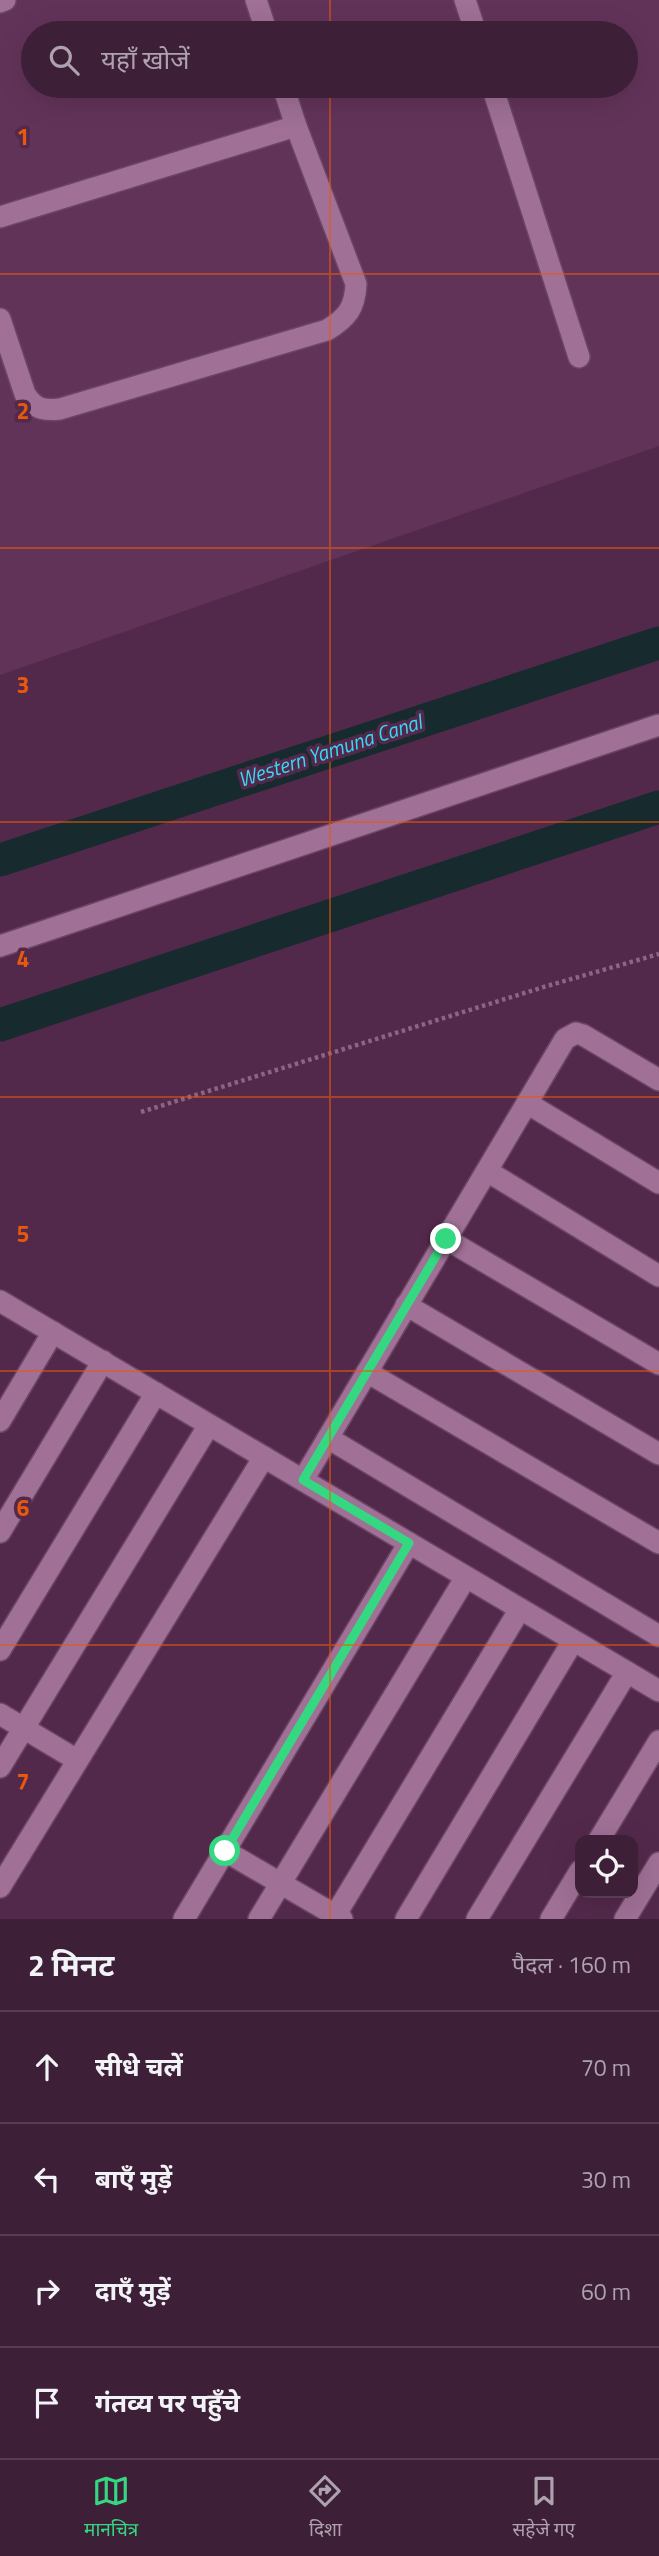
<!DOCTYPE html>
<html lang="hi">
<head>
<meta charset="utf-8">
<style>
	:root { --surface:#3e1f38; --page:#452740; --text:#f1f3f6; --muted:#ada2ae; --line:#573d53; --accent:#34d881 }
	body { margin:0; font-family:"Titillium Web","Noto Sans Devanagari",sans-serif; background:var(--page); color:var(--text) }
	.controls { position:absolute; right:21px; bottom:21px; display:grid; overflow:hidden; border-radius:14px; box-shadow:0 7px 28px #0002 }
	.controls button { width:63px; height:63px; display:grid; place-items:center; padding:0; border:0; border-bottom:2px solid var(--line); background:var(--surface); color:var(--text); font:35px sans-serif }
	.stop { position:absolute; width:21px; height:21px; margin:-16px; border:5px solid #34d881; border-radius:50%; background:#fff }
	.stop.end { background:#34d881; border-color:#fff; box-shadow:0 2px 7px #0008 }
	.list { margin:0; padding:0; list-style:none }
	h2 { display:flex; justify-content:space-between; align-items:center; height:91px; margin:0; padding:0 28px; font-size:30px }
	h2 small { font-size:23px; font-weight:400; color:var(--muted) }
	.list li { display:grid; grid-template-columns:46px 1fr auto; gap:21px; align-items:center; box-sizing:border-box; height:112px; padding:0 28px; border-top:2px solid var(--line) }
	.list b { display:block; font-size:26px; white-space:nowrap }
	.list em { font-size:23px; font-style:normal; color:var(--muted) }
	.icon { flex:none; width:38px; height:38px; fill:none; stroke:currentColor; stroke-width:2; stroke-linecap:round; stroke-linejoin:round }
	.map { position:relative; flex:none; width:659px; height:1919px; overflow:hidden }
	.search { position:absolute; background:var(--surface); box-shadow:0 7px 28px #0002; left:21px; right:21px; top:21px; height:77px; display:flex; align-items:center; gap:18px; box-sizing:border-box; padding:0 24px; border-radius:38px; color:var(--muted); font-size:26px }
	.sheet { height:539px; background:var(--surface) }
	nav { display:flex; justify-content:space-around; align-items:center; box-sizing:border-box; height:98px; border-top:2px solid var(--line); background:var(--surface); font-size:19px; color:var(--muted) }
	nav a { display:grid; justify-items:center; gap:4px }
	nav .on { color:var(--accent) }
	.map>svg:first-child { display:block }
	.built { fill:#623359; fill-rule:evenodd }
	.lines { fill:none; stroke-linecap:round; stroke-linejoin:round }
	.canal { stroke:#172b2f; stroke-width:33 }
	.minor-casing { stroke:#6a4664; stroke-width:24 }
	.path { stroke:#8b6683; stroke-width:4.5; stroke-dasharray:3.5 3.5; stroke-linecap:butt }
	.minor { stroke:#a07096; stroke-width:21 }
	.route { stroke:#34d881; stroke-width:9 }
	.grid { fill:none; stroke:#e8590c; stroke-width:2; stroke-opacity:0.55 }
	.labels { text-anchor:middle; stroke-width:7; stroke-linejoin:round; paint-order:stroke }
	.water-label { font-size:21px; font-style:italic; fill:#38d7f6; stroke:#53294b }
	.grid-label { font-size:23px; text-anchor:middle; font-weight:bold; fill:#e8590c; stroke:#53294b; stroke-width:7; stroke-linejoin:round; paint-order:stroke }
</style>
</head>
<body>
<div class="map">
<svg width="659" height="1919" viewBox="0 0 659 1919">
	<rect width="100%" height="100%" fill="#53294b"/>
	<path class="built" d="M 0,0 L 659,0 L 659,446 L 0,675 ZM 33,33 L 626,33 L 626,86 L 33,86 Z"/>
	<g class="lines">
		<g class="canal">
			<polyline points="0,860 659,643"/>
			<polyline points="0,1025 659,807"/>
		</g>
		<g class="minor-casing">
			<g id="minor">
				<polyline points="256,0 267,33"/>
				<polyline points="465,0 476,33"/>
				<polyline points="0,2 5,0"/>
				<polyline points="492,86 579,357"/>
				<polyline points="0,217 296,126"/>
				<path d="M 0,319 L 25,394 C 34,409 44,411 60,409 L 327,330 C 347,318 355,308 356,284 L 296,126 L 283,86"/>
				<polyline points="0,946 659,725"/>
				<polyline points="527,1103 659,1183"/>
				<polyline points="487,1171 659,1276"/>
				<polyline points="446,1239 659,1364"/>
				<polyline points="0,1301 659,1691"/>
				<polyline points="406,1305 659,1454"/>
				<polyline points="367,1372 659,1543"/>
				<polyline points="0,1421 53,1332"/>
				<polyline points="328,1438 659,1636"/>
				<polyline points="303,1480 565,1039 576,1033 583,1035 659,1080"/>
				<polyline points="0,1532 103,1361"/>
				<polyline points="0,1650 156,1393"/>
				<polyline points="0,1714 77,1760"/>
				<polyline points="0,1767 209,1425"/>
				<polyline points="599,1840 659,1741"/>
				<polyline points="225,1851 342,1919"/>
				<polyline points="0,1887 264,1457"/>
				<polyline points="184,1919 409,1543"/>
				<polyline points="259,1919 466,1577"/>
				<polyline points="333,1919 520,1609"/>
				<polyline points="406,1919 573,1641"/>
				<polyline points="477,1919 627,1672"/>
				<polyline points="551,1919 580,1871"/>
				<polyline points="625,1919 659,1863"/>
			</g>
		</g>
		<polyline class="path" points="141,1112 547,986 659,954"/>
		<use href="#minor" class="minor"/>
	</g>
	<g class="lines">
		<polyline class="route" points="225,1851 409,1543 303,1480 446,1239"/>
	</g>
	<path class="grid" d="M 330,0 L 330,33M 330,86 L 330,1919M 0,274 L 659,274M 0,548 L 659,548M 0,822 L 659,822M 0,1097 L 659,1097M 0,1371 L 659,1371M 0,1645 L 659,1645"/>
	<g class="labels">
		<g class="water-label">
			<text transform="translate(330 751) rotate(-18)" y="7">Western Yamuna Canal</text>
		</g>
	</g>
	<g class="grid-label">
		<text x="23" y="145">1</text>
		<text x="23" y="419">2</text>
		<text x="23" y="693">3</text>
		<text x="23" y="967">4</text>
		<text x="23" y="1242">5</text>
		<text x="23" y="1516">6</text>
		<text x="23" y="1790">7</text>
	</g>
</svg>
<div class="controls">
<button><svg class="icon" aria-label="locate" viewBox="0 0 24 24"><circle cx="12" cy="12" r="6"/><path d="M12 2v4M12 18v4M2 12h4M18 12h4"/></svg></button>
</div>
<div class="stop" style="left:225px;top:1851px"></div>
<div class="stop end" style="left:446px;top:1239px"></div>
<div class="search"><svg class="icon" aria-label="search" viewBox="0 0 24 24"><circle cx="10" cy="10" r="6"/><path d="M15 15l6 6"/></svg>यहाँ खोजें</div>
</div>
<section class="sheet">
<h2>2 मिनट<small>पैदल · 160 m</small></h2>
<ul class="list">
<li><svg class="icon" aria-label="ahead" viewBox="0 0 24 24"><path d="M12 20V5M6 11l6-6 6 6"/></svg><div><b>सीधे चलें</b></div><em>70 m</em></li>
<li><svg class="icon" aria-label="left" viewBox="0 0 24 24"><path d="M17 20v-9H6M10 6l-5 5 5 5"/></svg><div><b>बाएँ मुड़ें</b></div><em>30 m</em></li>
<li><svg class="icon" aria-label="right" viewBox="0 0 24 24"><path d="M7 20v-9h11M14 6l5 5-5 5"/></svg><div><b>दाएँ मुड़ें</b></div><em>60 m</em></li>
<li><svg class="icon" aria-label="arrive" viewBox="0 0 24 24"><path d="M6 21V4h12l-3 4 3 4H6"/></svg><div><b>गंतव्य पर पहुँचे</b></div></li>
</ul>
</section>
<nav>
<a class="on"><svg class="icon" aria-label="map" viewBox="0 0 24 24"><path d="M3 6l6-2 6 2 6-2v14l-6 2-6-2-6 2zM9 4v14M15 6v14"/></svg>मानचित्र</a>
<a><svg class="icon" aria-label="directions" viewBox="0 0 24 24"><path d="M12 3l9 9-9 9-9-9zM9 14v-3h6M13 9l2 2-2 2"/></svg>दिशा</a>
<a><svg class="icon" aria-label="saved" viewBox="0 0 24 24"><path d="M7 4h10v16l-5-4-5 4z"/></svg>सहेजे गए</a>
</nav>
</body>
</html>
